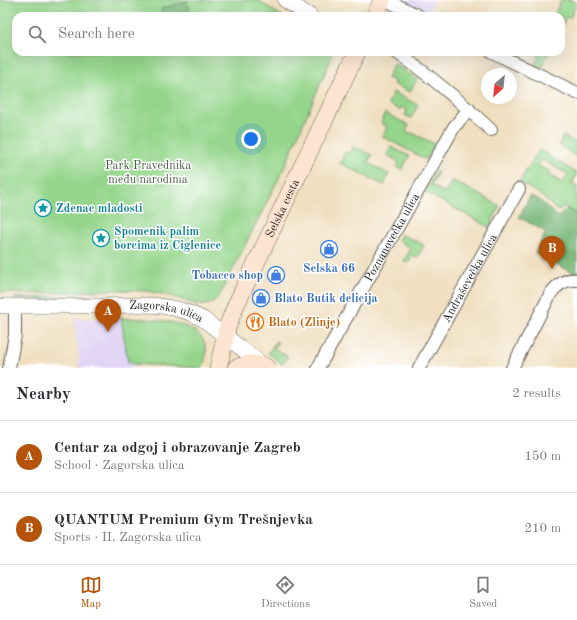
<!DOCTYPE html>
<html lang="en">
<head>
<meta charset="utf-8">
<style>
	:root { --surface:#fff; --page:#f7f7f7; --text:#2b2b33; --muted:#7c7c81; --line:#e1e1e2; --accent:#b45309 }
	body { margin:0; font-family:"Old Standard TT",serif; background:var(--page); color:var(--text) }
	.compass { position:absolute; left:481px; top:68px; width:36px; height:36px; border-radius:50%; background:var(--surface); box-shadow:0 4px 16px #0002; rotate:207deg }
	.you { position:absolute; left:251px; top:139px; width:14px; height:14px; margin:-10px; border:3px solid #fff; border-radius:50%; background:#1a73e8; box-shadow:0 0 0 6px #1a73e833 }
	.badge { display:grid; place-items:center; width:26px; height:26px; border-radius:50%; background:var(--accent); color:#fff; font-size:13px; font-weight:700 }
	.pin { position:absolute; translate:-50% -33px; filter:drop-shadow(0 1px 2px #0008) }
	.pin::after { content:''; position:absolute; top:21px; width:14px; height:12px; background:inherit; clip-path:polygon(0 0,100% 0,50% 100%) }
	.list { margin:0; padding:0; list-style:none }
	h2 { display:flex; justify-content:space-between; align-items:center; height:52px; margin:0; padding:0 16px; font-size:17px }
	h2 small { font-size:13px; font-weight:400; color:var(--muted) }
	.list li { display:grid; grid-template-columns:26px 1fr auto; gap:12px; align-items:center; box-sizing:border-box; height:72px; padding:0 16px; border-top:1px solid var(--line) }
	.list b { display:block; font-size:15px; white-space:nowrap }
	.list p { margin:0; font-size:13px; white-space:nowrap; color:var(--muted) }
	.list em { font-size:13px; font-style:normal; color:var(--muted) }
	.icon { flex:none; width:22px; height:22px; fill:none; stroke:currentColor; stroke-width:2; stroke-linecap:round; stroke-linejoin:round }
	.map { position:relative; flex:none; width:577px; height:368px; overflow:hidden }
	.search { position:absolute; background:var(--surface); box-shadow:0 4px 16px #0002; left:12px; right:12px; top:12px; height:44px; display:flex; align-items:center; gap:10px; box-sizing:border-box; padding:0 14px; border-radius:12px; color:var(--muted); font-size:15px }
	.sheet { height:196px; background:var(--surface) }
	nav { display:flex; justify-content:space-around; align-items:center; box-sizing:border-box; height:56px; border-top:1px solid var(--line); background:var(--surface); font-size:11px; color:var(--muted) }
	nav a { display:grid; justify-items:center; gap:2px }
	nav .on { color:var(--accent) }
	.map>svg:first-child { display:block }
	.built { fill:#e1d4f4 }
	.green { fill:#94d58b; stroke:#587854; fill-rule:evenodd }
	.forest { fill:#77b677; stroke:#4a694a }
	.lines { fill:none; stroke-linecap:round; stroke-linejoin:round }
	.minor-casing { stroke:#666156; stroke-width:14 }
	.tertiary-casing { stroke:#666156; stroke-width:16 }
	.secondary-casing { stroke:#666156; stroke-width:18 }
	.minor { stroke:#fff; stroke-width:12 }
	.tertiary { stroke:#fff; stroke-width:15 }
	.secondary { stroke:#fde4d0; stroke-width:17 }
	.labels { text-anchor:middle; stroke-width:3; stroke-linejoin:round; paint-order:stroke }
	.park-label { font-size:12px; fill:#465d43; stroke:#fff }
	.culture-label { font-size:12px; font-weight:bold; fill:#0d838f; stroke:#fff; text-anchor:start }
	.street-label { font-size:12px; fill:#1c1c1c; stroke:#fff }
	.shop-label { font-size:12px; font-weight:bold; fill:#366cbe; stroke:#fff }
	.food-label { font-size:12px; font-weight:bold; fill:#c56008; stroke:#fff; text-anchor:start }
</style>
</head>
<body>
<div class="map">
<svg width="577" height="368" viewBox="0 0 577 368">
	<rect width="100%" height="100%" fill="#fff"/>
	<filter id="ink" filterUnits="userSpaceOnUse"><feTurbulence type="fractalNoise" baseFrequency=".025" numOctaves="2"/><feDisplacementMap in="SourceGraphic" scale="8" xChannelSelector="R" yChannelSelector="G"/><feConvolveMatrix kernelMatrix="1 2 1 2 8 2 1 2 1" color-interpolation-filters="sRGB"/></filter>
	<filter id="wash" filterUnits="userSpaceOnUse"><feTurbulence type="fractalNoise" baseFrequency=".012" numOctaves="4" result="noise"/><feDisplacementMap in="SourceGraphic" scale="16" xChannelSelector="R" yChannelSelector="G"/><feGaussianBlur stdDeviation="0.9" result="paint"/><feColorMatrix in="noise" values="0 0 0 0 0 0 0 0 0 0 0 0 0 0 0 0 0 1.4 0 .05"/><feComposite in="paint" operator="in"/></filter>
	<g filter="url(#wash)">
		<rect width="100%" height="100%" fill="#f0e0c1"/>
		<g class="built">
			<polygon points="401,0 434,0 427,15 407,8 402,4"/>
			<polygon points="119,318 140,318 140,364 134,365 134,368 79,368 78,346 74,319"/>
		</g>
		<g class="green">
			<path d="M 0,0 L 257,0 L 282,16 L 16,16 L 16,52 L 330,52 L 332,55 L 330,61 L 285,166 L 221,293 C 215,302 209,306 198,305 L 167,295 L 147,291 L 117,290 L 22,294 L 0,292 Z"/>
			<polygon points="561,0 570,0 577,3 570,18 566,17 561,28 561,16 554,16"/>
			<polygon points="536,52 549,52 541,70 534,67 539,56 535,54"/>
			<polygon points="394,64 417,79 410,92 393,84 394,81 387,78"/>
			<polygon points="393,92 418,105 411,118 405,115 407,110 402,107 400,110 388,104"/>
			<polygon points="385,113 409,125 406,132 414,134 435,144 427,160 383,137 387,127 381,123"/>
			<polygon points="563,136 577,143 577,157 559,145"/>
			<polygon points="353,147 359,150 360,149 372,155 368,163 389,174 384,185 340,163 345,152 350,153"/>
			<polygon points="391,147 409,156 402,170 397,167 399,162 387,155"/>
			<path d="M 539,150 L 577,173 L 572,184 L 577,186 L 577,214 L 563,206 L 558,211 L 538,193 L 519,182 ZM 541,159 L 568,174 L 563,183 L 548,175 L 550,172 L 537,165 Z"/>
			<polygon points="436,171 438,172 431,185 445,193 452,180 500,206 489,227 425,192"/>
			<polygon points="401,234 424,245 417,258 412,255 408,263 404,261 411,248 398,240"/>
			<polygon points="90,296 70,301 14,299 14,298"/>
			<path d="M 121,318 C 144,319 203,318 206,349 C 207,355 204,362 203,368 L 134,364 L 128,362 Z"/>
			<polygon points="276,341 278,342 274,348 288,357 282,364 268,353"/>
		</g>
		<g class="forest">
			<polygon points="187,1 191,16 163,16 161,9"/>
			<polygon points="530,196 538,199 558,217 567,209 577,214 577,275 535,253 546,232 519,217"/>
		</g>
	</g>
	<g filter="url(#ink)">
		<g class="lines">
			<g class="minor-casing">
				<g id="minor">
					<polyline points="386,0 419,16"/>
					<path d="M 396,52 C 431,76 460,101 491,130"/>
					<polyline points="492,52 577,93"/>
					<polyline points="9,368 15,335 15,306"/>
					<path id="s1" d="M 318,368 L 454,127 L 469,109"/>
					<path id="s2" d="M 419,368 L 519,189"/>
					<path d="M 512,368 L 551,293 C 558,284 566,278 577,280"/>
				</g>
			</g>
			<g class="tertiary-casing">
				<g id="tertiary">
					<polyline points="285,0 310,16"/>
					<path id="s3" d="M 0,306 C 31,306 61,306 92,306 C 132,306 166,299 203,319 L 267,368"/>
				</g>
			</g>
			<g class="secondary-casing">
				<g id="secondary">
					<polyline points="375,16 382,0"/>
					<path id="s4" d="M 218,368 L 228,325 L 235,307 L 357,52"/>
					<path d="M 236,368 C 247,363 254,363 266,367"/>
				</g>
			</g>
			<use href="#minor" class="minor"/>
			<use href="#tertiary" class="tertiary"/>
			<use href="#secondary" class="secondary"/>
		</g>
	</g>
	<defs>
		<g id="sight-ring" transform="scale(0.9)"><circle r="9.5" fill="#fff" stroke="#0f9aa8" stroke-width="1.5"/><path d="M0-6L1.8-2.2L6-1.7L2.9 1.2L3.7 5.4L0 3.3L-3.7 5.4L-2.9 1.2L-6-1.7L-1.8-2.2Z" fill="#0f9aa8"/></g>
		<g id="shop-ring" transform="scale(0.9)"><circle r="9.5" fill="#fff" stroke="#3f7fe0" stroke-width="1.5"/><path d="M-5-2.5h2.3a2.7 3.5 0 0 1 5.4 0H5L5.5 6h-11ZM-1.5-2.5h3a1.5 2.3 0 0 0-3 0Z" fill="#3f7fe0"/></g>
		<g id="restaurant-ring" transform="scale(0.9)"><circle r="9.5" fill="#fff" stroke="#e8710a" stroke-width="1.5"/><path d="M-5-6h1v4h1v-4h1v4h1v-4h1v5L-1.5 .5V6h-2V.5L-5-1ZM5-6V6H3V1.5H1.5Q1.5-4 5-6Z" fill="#e8710a"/></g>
	</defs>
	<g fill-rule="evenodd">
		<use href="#sight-ring" x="43" y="208"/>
		<use href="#sight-ring" x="101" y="238"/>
		<use href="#shop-ring" x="329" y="249"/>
		<use href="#shop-ring" x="276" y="275"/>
		<use href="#shop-ring" x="261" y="298"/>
		<use href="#restaurant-ring" x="255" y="322"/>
	</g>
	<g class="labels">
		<g class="park-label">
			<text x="148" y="169">Park Pravednika<tspan x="148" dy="14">među narodima</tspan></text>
		</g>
		<g class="culture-label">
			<text x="56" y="212">Zdenac mladosti</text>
			<text x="114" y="235">Spomenik palim<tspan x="114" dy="14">borcima iz Ciglenice</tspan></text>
		</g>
		<g class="street-label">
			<text dy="4" stroke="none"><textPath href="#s4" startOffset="173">Selska cesta</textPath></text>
			<text dy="4" stroke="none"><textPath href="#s1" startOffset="150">Poznanovečka ulica</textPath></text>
			<text dy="4" stroke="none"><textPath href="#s2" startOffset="103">Andraševečka ulica</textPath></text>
			<text dy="4" stroke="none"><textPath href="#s3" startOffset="167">Zagorska ulica</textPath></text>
		</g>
		<g class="shop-label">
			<text x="329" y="272">Selska 66</text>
			<text x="263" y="279" text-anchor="end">Tobacco shop</text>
			<text x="274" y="302" text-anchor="start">Blato Butik delicija</text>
		</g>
		<g class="food-label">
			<text x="268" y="326">Blato (Zlinje)</text>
		</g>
	</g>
</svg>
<svg class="compass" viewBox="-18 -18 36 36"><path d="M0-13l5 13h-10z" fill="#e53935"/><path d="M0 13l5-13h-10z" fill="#7c7c81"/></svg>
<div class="you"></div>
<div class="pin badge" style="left:108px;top:332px">A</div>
<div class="pin badge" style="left:552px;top:269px">B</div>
<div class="search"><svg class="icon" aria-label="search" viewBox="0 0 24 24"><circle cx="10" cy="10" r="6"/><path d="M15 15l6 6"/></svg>Search here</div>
</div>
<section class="sheet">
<h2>Nearby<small>2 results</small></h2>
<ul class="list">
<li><span class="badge">A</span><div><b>Centar za odgoj i obrazovanje Zagreb</b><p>School · Zagorska ulica</p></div><em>150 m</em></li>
<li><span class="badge">B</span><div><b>QUANTUM Premium Gym Trešnjevka</b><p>Sports · II. Zagorska ulica</p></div><em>210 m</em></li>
</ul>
</section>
<nav>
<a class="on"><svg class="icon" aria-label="map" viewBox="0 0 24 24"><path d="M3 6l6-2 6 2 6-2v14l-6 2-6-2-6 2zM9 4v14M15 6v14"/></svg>Map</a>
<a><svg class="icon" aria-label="directions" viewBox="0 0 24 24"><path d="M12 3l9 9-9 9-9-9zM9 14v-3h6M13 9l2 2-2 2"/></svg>Directions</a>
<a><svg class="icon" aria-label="saved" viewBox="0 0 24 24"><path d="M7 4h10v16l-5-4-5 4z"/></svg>Saved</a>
</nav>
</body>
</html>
